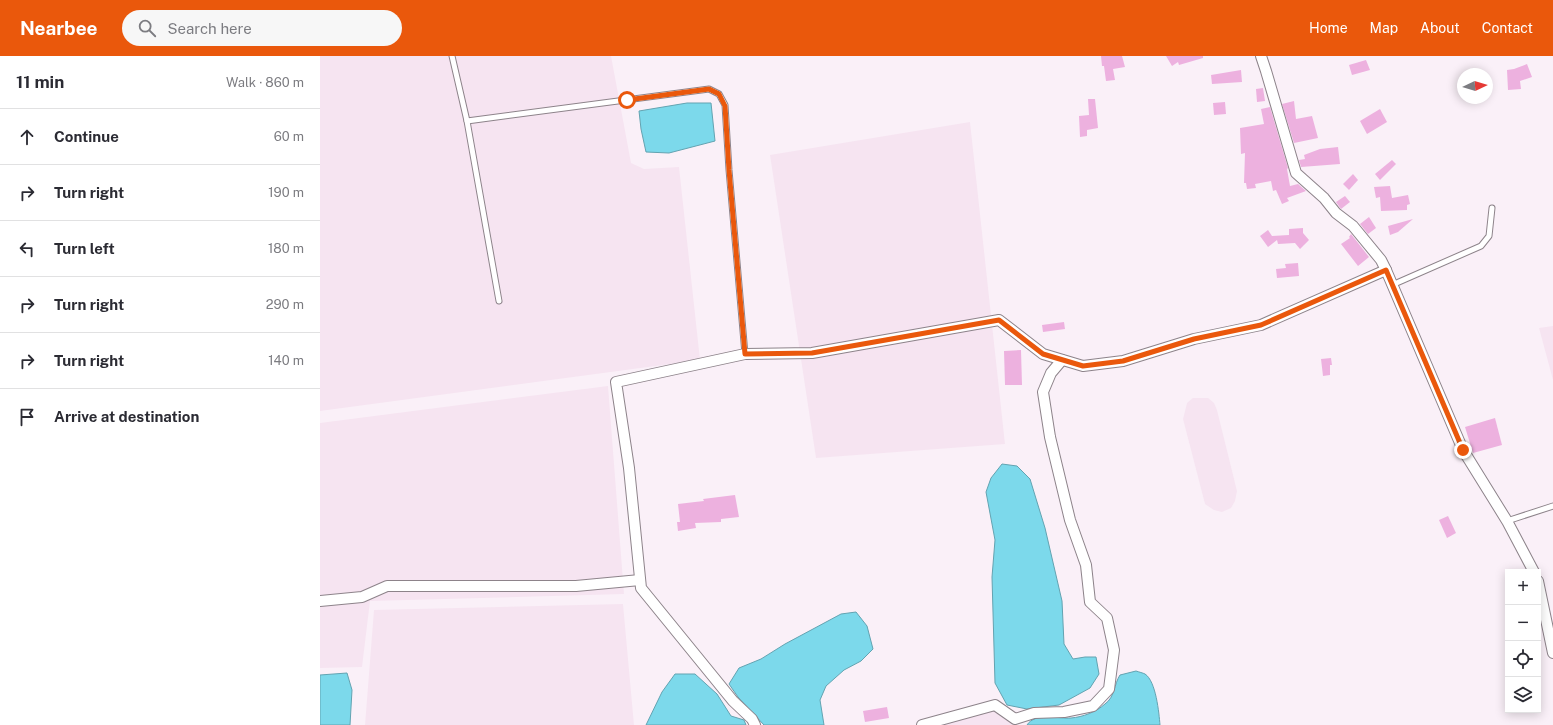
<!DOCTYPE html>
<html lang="en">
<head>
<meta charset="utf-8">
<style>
	:root { --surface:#fff; --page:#f7f7f7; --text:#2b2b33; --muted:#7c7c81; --line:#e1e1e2; --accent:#ea580c }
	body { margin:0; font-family:"Public Sans",sans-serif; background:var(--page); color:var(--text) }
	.controls { position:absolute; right:12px; bottom:12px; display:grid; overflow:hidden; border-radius:0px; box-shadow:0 2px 10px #0003 }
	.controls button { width:36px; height:36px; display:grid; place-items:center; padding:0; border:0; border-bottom:1px solid var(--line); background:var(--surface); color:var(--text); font:20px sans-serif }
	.compass { position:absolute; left:1137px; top:12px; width:36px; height:36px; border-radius:50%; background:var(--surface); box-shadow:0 2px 10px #0003; rotate:86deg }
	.stop { position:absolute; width:12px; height:12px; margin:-9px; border:3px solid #ea580c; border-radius:50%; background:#fff }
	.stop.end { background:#ea580c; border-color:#fff; box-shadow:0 1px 4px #0008 }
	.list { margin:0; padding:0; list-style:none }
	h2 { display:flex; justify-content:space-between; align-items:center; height:52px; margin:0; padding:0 16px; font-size:17px }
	h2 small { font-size:13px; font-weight:400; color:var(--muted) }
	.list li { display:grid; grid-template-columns:26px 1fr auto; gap:12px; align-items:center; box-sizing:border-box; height:56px; padding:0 16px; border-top:1px solid var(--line) }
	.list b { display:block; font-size:15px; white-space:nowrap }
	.list em { font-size:13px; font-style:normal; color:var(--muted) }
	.icon { flex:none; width:22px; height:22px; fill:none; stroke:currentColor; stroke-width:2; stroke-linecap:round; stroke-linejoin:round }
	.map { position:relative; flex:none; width:1233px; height:669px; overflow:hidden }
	header { display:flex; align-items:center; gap:24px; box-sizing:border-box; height:56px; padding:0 20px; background:var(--accent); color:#fff }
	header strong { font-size:19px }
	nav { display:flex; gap:22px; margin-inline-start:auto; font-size:14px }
	.search { width:280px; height:36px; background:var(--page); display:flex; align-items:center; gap:10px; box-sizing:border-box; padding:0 14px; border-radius:22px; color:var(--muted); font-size:15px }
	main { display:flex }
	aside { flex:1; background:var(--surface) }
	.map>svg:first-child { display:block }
	.built { fill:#f6e4f1 }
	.water { fill:#7cd9eb; stroke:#63a3b1 }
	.building { fill:#edb1df }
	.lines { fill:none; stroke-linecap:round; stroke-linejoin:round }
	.service-casing { stroke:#8d838a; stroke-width:7 }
	.minor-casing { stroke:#8d838a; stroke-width:12 }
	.service { stroke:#fff; stroke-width:5 }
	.minor { stroke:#fff; stroke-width:10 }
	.route { stroke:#ea580c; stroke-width:5 }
</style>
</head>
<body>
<header>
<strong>Nearbee</strong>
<div class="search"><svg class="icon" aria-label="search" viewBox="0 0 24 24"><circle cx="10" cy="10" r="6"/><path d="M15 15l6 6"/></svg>Search here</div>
<nav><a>Home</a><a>Map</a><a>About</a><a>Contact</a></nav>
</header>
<main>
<aside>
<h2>11 min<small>Walk · 860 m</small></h2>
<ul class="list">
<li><svg class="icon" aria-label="ahead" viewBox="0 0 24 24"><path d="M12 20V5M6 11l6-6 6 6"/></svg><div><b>Continue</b></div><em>60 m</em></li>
<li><svg class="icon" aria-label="right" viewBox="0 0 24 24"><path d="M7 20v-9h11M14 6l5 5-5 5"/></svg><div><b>Turn right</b></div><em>190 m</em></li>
<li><svg class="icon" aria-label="left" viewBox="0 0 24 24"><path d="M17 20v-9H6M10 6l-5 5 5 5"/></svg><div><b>Turn left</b></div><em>180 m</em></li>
<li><svg class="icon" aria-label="right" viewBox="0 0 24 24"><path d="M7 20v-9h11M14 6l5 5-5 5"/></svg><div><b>Turn right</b></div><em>290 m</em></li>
<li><svg class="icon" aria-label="right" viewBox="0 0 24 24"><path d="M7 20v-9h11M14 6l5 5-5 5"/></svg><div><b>Turn right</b></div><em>140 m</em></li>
<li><svg class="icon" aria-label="arrive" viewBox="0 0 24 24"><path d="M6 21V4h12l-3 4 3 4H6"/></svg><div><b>Arrive at destination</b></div></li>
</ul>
</aside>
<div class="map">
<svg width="1233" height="669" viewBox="0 0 1233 669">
	<rect width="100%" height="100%" fill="#faf0f8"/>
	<g class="built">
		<polygon points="0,0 291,0 311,107 324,113 359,111 380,304 0,355"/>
		<polygon points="650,66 685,388 496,402 450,99"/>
		<polygon points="1233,270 1233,324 1219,272"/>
		<polygon points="288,330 304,538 50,545 42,611 0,612 0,367"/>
		<polygon points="873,342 888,342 894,347 897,354 917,435 915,445 911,452 902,456 894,454 885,448 863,363 867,347"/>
		<polygon points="303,548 314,669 45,669 54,554"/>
		<polygon points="672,654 693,669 618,669"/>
	</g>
	<g class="water">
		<polygon points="367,47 391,47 395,85 349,97 326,96 321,73 319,55"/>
		<polygon points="682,408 697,410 710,423 725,472 742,545 744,588 753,603 765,601 776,601 779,618 770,632 739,649 707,653 687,649 675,627 672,521 675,484 666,436 671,422"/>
		<polygon points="536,556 547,570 553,593 541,605 524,614 506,630 500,644 504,669 444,669 418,641 409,628 419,612 441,603 465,588 521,558"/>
		<path d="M 816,615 C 819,616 823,617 825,618 C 836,625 839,657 840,669 L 707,669 C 715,656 739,663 751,662 C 763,661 776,656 785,648 C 795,641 794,628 800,619 Z"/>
		<polygon points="27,617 32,634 30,669 0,669 0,619"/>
		<polygon points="355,618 375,618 397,638 411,660 424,664 426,669 326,669 342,636"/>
	</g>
	<g class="building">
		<polygon points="781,0 802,0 805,11 793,13 795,24 786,25 784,10 782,10"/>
		<polygon points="846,0 883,0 883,2 859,9 858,6 852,10"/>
		<polygon points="1046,4 1050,14 1032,19 1029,9"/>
		<polygon points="1207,8 1212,21 1200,25 1201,33 1188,34 1187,14 1194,13"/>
		<polygon points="921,14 922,26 892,28 891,19"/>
		<polygon points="943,32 945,45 937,46 936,33"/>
		<polygon points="768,43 775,43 778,72 767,74 767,80 760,81 759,60 769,59"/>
		<polygon points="974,45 976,63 992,60 998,82 974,87 962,48"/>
		<polygon points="905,46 906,58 894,59 893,47"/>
		<polygon points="950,51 968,112 967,113 970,130 978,128 986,135 967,142 969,145 962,148 956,134 953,135 951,125 935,128 936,132 927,133 926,127 924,127 925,97 921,98 920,72 944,68 941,53"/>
		<polygon points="1060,53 1067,66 1047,78 1040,65"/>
		<polygon points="1018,91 1020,108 981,111 979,104 985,103 984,99 1000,93"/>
		<polygon points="1072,104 1076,108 1060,124 1055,118"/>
		<polygon points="1033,118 1038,124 1029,134 1023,128"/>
		<polygon points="1070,130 1072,142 1088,139 1090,148 1087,149 1087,154 1061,155 1060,141 1056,142 1054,131"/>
		<polygon points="1025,140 1030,146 1021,153 1016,146"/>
		<polygon points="1049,161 1056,172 1048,178 1040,168"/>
		<polygon points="1093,163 1078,176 1070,179 1068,170"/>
		<polygon points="983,172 983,177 989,184 980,193 975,187 958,188 957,184 948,191 940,180 948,174 952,180 969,179 969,173"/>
		<polygon points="1031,178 1049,201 1038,210 1021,188 1030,182 1029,181"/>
		<polygon points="978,207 979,220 957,222 956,213 966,212 965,208"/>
		<polygon points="744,266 745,273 723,276 722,269"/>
		<polygon points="701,294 702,329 685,329 684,295"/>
		<polygon points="1011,302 1012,309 1010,309 1010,319 1003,320 1001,303"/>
		<polygon points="1175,362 1182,389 1153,397 1145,371"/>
		<polygon points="415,439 419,461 401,463 401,466 375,467 376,472 358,475 357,466 360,466 358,448 375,446 384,445 383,443"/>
		<polygon points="1128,460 1136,477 1127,482 1119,464"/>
		<polygon points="567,651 569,662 545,666 543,655"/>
	</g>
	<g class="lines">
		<g class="service-casing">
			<g id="service">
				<polyline points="132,0 147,65 389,33 399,38 405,49 409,114 425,298"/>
				<polyline points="147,65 179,245"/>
				<polyline points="1072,229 1161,190 1169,180 1172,152"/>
				<polyline points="1187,465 1233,450"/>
			</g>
		</g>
		<g class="minor-casing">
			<g id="minor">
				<polyline points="941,0 946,15 976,117 1004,142 1016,157 1033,170 1061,204 1066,214"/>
				<polyline points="1218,525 1233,597"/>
				<polyline points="0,545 42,541 67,530 256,530 320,524"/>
				<polyline points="435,669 432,663 413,645 321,532 309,412 296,326 425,298 492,297 679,264 723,298 763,310 803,305 874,283 941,269 1066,214 1143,394 1187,465 1214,516"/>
				<polyline points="602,669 675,649 695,663 714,657 744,656 773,650 789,633 794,594 787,562 770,546 766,509 750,464 730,381 723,336 731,317 742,304"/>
			</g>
		</g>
		<use href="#service" class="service"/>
		<use href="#minor" class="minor"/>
	</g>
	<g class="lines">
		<polyline class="route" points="307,44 389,33 399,38 405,50 409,114 425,298 492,297 679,264 723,298 763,310 803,305 874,283 941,269 1066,214 1143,394"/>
	</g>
</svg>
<div class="controls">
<button>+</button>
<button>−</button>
<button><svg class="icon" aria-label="locate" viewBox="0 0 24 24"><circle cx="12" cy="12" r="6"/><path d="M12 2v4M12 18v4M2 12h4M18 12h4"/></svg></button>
<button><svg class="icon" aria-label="layers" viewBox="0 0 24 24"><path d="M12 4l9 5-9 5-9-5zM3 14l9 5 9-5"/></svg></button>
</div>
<svg class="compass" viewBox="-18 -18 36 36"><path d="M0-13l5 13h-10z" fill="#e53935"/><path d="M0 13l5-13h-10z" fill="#7c7c81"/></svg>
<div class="stop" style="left:307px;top:44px"></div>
<div class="stop end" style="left:1143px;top:394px"></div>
</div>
</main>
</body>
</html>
